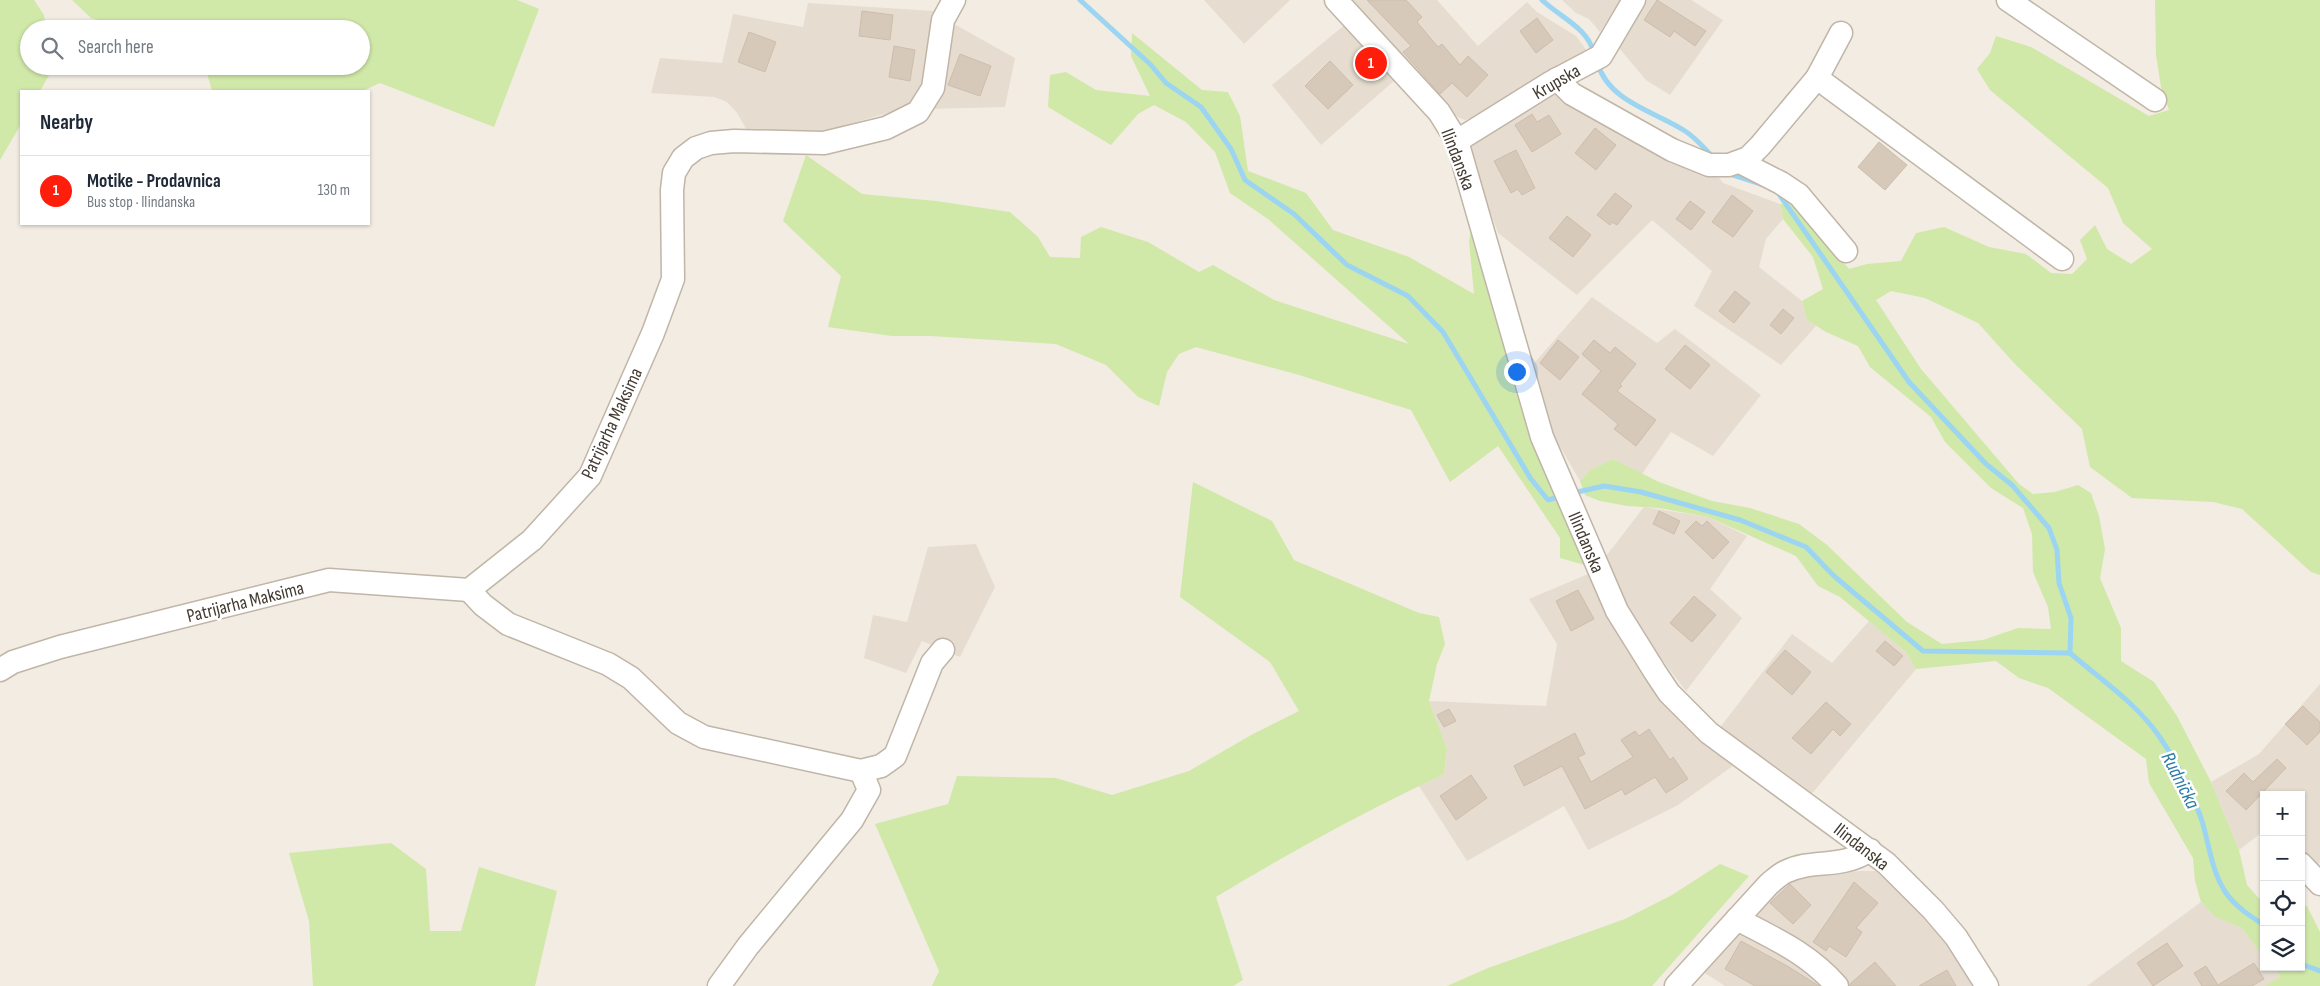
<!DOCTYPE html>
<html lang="en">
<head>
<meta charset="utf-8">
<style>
	:root { --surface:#fff; --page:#f2f2f3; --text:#1f2937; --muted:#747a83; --line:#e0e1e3; --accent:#ff1d0b }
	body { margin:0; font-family:"Sofia Sans Condensed",sans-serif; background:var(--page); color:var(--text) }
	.controls { position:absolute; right:15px; bottom:15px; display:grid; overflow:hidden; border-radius:0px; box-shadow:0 1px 4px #0004 }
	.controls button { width:45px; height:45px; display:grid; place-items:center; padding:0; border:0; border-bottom:1px solid var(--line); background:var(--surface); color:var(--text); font:25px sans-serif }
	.you { position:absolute; left:1516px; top:371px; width:18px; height:18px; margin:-12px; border:4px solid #fff; border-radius:50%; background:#1a73e8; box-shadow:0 0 0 8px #1a73e833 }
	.badge { display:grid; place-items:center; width:32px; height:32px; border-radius:50%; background:var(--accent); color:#fff; font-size:16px; font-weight:700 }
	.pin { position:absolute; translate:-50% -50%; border:2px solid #fff; box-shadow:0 1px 5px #0006 }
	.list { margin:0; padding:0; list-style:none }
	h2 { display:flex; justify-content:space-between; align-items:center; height:65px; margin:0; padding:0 20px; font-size:21px }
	h2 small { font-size:16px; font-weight:400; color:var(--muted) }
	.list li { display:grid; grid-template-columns:32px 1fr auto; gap:15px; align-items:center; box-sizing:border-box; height:70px; padding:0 20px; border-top:1px solid var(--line) }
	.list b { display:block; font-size:19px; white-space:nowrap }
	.list p { margin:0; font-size:16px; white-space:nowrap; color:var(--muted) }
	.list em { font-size:16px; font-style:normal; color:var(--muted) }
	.icon { flex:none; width:28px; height:28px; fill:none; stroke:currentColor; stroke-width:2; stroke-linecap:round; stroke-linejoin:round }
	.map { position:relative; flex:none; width:2320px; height:986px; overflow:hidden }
	.search { position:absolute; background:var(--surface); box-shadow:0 1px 4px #0004; left:20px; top:20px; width:350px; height:55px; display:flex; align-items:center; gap:12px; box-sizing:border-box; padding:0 18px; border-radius:28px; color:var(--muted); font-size:19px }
	.panel { position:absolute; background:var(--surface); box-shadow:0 1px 4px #0004; left:20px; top:90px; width:350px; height:135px; border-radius:0px }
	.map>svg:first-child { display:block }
	.residential { fill:#e6ddd0 }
	.green { fill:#d0e8a8 }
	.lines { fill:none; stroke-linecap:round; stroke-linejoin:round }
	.stream { stroke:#9bd5f2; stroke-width:5 }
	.building { fill:#d6c9ba; stroke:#cebdaa }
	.minor-casing { stroke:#c0b5a7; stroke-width:25 }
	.minor { stroke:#fff; stroke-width:22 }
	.labels { text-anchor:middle; stroke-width:5; stroke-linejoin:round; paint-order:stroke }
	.street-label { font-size:19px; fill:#433b32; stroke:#fff }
	.water-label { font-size:20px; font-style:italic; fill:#297ca9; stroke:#fff }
</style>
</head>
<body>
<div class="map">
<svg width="2320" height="986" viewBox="0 0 2320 986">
	<rect width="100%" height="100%" fill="#f2ece2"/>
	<g class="residential">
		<polygon points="1204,0 1290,0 1244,44"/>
		<polygon points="1350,0 1437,0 1478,46 1527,2 1537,12 1576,36 1587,51 1478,116 1465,120 1453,115"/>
		<polygon points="1562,0 1620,0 1600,32 1589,19 1576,13"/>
		<polygon points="1647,0 1691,0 1723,20 1670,95 1646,80 1619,48"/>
		<polygon points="808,3 934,11 927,80 917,99 901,109 822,132 748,132 737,113 727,102 714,97 651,93 660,58 722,63 733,14 803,27"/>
		<polygon points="1347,23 1396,79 1321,145 1272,85"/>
		<polygon points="954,24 1015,58 1005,107 931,109 946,62"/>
		<polygon points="1555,92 1716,174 1723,183 1780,204 1783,219 1766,239 1759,267 1802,301 1807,320 1816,326 1781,365 1694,306 1712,271 1652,220 1577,295 1498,233 1471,158 1471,149 1475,142"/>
		<polygon points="1592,297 1657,343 1675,329 1761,395 1713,456 1671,432 1642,474 1613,459 1590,470 1580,481 1550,429 1530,368"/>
		<polygon points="1644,507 1708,517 1747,536 1710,589 1742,618 1686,691 1636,626 1603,560"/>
		<polygon points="976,544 995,587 960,657 922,641 906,673 864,658 873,615 907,622 928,547"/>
		<polygon points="1588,574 1658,695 1737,763 1678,805 1588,850 1564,806 1467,861 1419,786 1444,774 1447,749 1429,701 1546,706 1557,644 1529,599"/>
		<polygon points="1869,621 1906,652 1916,669 1810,796 1718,730 1792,634 1832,663"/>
		<polygon points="2320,684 2320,862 2315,868 2301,855 2301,795 2264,795 2264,831 2239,850 2211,782 2259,754"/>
		<polygon points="1861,871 1877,871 1888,879 1950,943 1974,986 1842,986 1750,918 1776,887 1803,876"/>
		<polygon points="2201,902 2215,917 2242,928 2264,958 2264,967 2272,967 2281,976 2265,986 2087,986"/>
		<polygon points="1739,927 1829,986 1725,986 1700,970"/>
	</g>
	<g class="green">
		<polygon points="0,0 34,0 44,15 46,29 29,29 29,66 53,68 40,91 21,91 21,124 0,160"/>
		<polygon points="72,0 517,0 539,9 494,127 380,83 362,91 212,91 205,66 361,66 361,29 132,29 91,18"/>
		<polygon points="2155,0 2320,0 2320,575 2311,572 2242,509 2213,502 2132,498 2090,467 2082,429 2015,364 1978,323 1925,298 1891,291 1876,300 1921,369 2019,484 2033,494 2055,492 2078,485 2091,493 2099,516 2105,549 2100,578 2121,628 2121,661 2154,682 2177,716 2211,782 2239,850 2247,885 2264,904 2264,958 2242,928 2215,917 2201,902 2195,881 2193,858 2149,783 2146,759 2048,688 2019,678 1996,661 1916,669 1906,652 1840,597 1818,586 1796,556 1708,517 1659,508 1628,506 1600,501 1585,495 1580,481 1590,470 1613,459 1659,482 1712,501 1750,508 1799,524 1827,545 1907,622 1942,644 1983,640 2018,628 2051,629 2048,607 2033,572 2032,534 2023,508 1991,488 1945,442 1931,417 1870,367 1858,346 1826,332 1807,320 1802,301 1823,289 1813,257 1783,219 1780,204 1794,204 1849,269 1867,264 1901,261 1916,233 1944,227 1989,247 2026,254 2051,273 2072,274 2087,259 2080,240 2095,225 2107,249 2131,264 2152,249 2123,223 2108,188 1990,90 1977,69 1990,53 1996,36 2031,47 2149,116 2169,110 2161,87 2156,55"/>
		<polygon points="1132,33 1202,90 1228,92 1240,116 1248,171 1306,193 1333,230 1409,257 1474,294 1469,241 1471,230 1528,428 1585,565 1560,558 1560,538 1498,446 1450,482 1411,410 1299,375 1196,347 1179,354 1167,372 1159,406 1138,397 1106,365 1056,344 931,336 892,336 828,327 841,276 783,221 806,155 862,194 936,201 1010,212 1038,237 1050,257 1080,258 1081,237 1101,227 1148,242 1199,272 1213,265 1274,300 1409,344 1268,219 1230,193 1215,152 1186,122 1154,105 1138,114 1111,145 1048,107 1050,75 1066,72 1096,90 1150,96 1131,56"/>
		<path d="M 1193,482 L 1272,521 L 1294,560 L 1419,613 L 1439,617 L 1445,644 L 1437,664 L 1429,701 L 1447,749 L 1444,774 C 1366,811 1290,852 1216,897 L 1243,980 L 1233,986 L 932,986 L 939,971 L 875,824 L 948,804 L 957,776 L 1056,778 L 1112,795 L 1189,771 L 1253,734 L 1299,711 L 1270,662 L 1180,597 Z"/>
		<polygon points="391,843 426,869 430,931 461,931 479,867 557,891 535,986 313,986 309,921 289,853"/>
		<polygon points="1720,864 1749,876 1652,986 1447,986 1488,968 1625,919 1672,895"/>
		<polygon points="2301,906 2307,906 2320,932 2320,986 2265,986 2281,976 2272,967 2301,967"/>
	</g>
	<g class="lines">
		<g class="stream">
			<polyline points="1080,0 1150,64 1166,83 1201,107 1231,149 1245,180 1294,214 1347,265 1408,296 1443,332 1531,479 1548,500 1562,496"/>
			<path d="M 1542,0 C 1561,18 1587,27 1594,53"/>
			<path d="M 1598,64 C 1608,101 1656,112 1685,131 C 1696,138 1704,148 1713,157"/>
			<polyline points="1727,173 1761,184"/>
			<polyline points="1779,194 1909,382 1986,464 2012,485 2049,528 2057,550 2059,583 2071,618 2070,653"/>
			<polyline points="1573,493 1604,486 1641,492 1740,520 1806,547 1834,576 1923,651 2070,653"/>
			<path d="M 2070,653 C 2100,679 2136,703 2159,736 C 2175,759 2193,794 2202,821 C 2209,844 2212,873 2226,893 C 2236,907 2250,916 2264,925"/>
			<polyline points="2301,964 2320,971"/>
		</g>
	</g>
	<g class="building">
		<polygon points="1367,0 1406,0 1422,17 1417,22 1438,47 1442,44 1460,65 1468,56 1488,75 1467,97 1452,83 1440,94 1403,52 1411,46"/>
		<polygon points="1657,0 1706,31 1695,46 1674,31 1670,37 1644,20"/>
		<polygon points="862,11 893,15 890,40 859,36"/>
		<polygon points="1537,18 1553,40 1536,53 1520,31"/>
		<polygon points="749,32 776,42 765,72 738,62"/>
		<polygon points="894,46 915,50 910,81 889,77"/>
		<polygon points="960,54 991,66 980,96 948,85"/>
		<polygon points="1330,61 1353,85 1328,109 1305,86"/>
		<polygon points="1532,114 1537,122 1549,115 1561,134 1532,152 1515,125"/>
		<polygon points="1595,128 1616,145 1596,170 1575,153"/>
		<polygon points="1879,142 1907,165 1885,190 1858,167"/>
		<polygon points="1516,150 1535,188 1522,195 1518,189 1511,193 1494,161"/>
		<polygon points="1615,193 1632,206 1617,225 1612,222 1610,225 1597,215"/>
		<polygon points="1732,195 1753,211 1733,237 1712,222"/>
		<polygon points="1690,201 1705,212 1691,230 1676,219"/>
		<polygon points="1567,216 1591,235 1573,257 1549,238"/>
		<polygon points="1735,291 1750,303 1734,323 1719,311"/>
		<polygon points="1783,309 1794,318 1781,334 1770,325"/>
		<polygon points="1558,340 1579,357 1560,380 1540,363"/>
		<polygon points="1594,340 1610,353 1615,347 1636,364 1620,384 1622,386 1617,391 1656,420 1636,446 1614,429 1618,424 1582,394 1601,371 1582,354"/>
		<polygon points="1685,345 1710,365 1690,389 1665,369"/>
		<polygon points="1659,511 1680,521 1674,534 1653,524"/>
		<polygon points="1696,521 1702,526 1707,521 1729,542 1713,559 1685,532"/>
		<polygon points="1578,590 1594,619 1571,631 1556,601"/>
		<polygon points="1694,596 1716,615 1692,642 1670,623"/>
		<polygon points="1885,641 1903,656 1894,666 1876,651"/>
		<polygon points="1785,650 1811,672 1792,695 1766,672"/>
		<polygon points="1826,702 1851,724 1840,736 1833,729 1811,754 1792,738"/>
		<polygon points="2303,706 2320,722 2320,732 2307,745 2285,724"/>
		<polygon points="1449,709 1456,721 1444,727 1437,715"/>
		<polygon points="1649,729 1670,760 1673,757 1688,779 1666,793 1655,777 1625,795 1622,789 1585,809 1562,766 1524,786 1514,766 1575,733 1585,754 1578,757 1591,782 1633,757 1621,740 1635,731 1639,736"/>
		<polygon points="2277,759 2286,768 2246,810 2226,791 2244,773 2253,782"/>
		<polygon points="1471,775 1487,798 1456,820 1440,796"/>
		<polygon points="1854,882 1878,903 1856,928 1862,932 1846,957 1829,946 1826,951 1813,942"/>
		<polygon points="1790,884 1811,905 1793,924 1770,903"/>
		<polygon points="1741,941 1789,967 1819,986 1755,986 1725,969"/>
		<polygon points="2167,943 2183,966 2153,986 2137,963"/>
		<polygon points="1875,962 1896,986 1850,986 1850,984"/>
		<polygon points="2254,963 2264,979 2252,986 2202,986 2194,973 2206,966 2218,985"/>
		<polygon points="1947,970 1956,986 1919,986"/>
	</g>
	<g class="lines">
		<g class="minor-casing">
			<g id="minor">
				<polyline points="1336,0 1439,112 1457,141 1542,437 1617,611 1655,672 1669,693 1709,733 1886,863 1933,910 1956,937 1987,986"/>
				<polyline points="2008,0 2155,100"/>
				<polyline points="1817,78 2062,259"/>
				<polyline points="1557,79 1572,94 1672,150 1709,165 1729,165 1748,158 1760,146 1817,78 1841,33"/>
				<polyline points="1457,141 1550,83 1601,56 1634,0"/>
				<polyline points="1740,162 1781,183 1799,195 1846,251"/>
				<polyline points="469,590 483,605 508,624 608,664 631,678 678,723 704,737 861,771"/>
				<polyline points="0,670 13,662 60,647 329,580 469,590 532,540 590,476 653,333 673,279 672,190 674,173 683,158 696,148 711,143 734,141 824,143 886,128 918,112 933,88 943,20 954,0"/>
				<polyline points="2301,864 2320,884"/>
				<path d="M 1737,919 C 1775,939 1808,953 1837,986"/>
				<polyline points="719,986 748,946 852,820 869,790 861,771 881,766 895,756 932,663 943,650"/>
				<path d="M 1676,986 L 1769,884 C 1774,880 1779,875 1785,872 C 1813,858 1840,870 1870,850"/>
			</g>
		</g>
		<use href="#minor" class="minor"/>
	</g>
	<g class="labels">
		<g class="street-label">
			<text transform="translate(1556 81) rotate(-30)" y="7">Krupska</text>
			<text transform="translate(1459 159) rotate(69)" y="7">Ilindanska</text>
			<text transform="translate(611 423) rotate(-65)" y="7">Patrijarha Maksima</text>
			<text transform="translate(1587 542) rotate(67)" y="7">Ilindanska</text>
			<text transform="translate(245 601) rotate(-14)" y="7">Patrijarha Maksima</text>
			<text transform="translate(1862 846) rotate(38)" y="7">Ilindanska</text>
		</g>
		<g class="water-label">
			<text transform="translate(2181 780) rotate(63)" y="7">Rudnička</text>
		</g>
	</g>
</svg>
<div class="controls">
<button>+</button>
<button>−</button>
<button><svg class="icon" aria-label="locate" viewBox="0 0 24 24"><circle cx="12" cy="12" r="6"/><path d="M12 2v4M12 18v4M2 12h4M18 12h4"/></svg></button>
<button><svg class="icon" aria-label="layers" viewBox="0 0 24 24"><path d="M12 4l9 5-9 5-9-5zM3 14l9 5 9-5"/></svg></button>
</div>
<div class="you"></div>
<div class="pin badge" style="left:1371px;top:63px">1</div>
<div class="search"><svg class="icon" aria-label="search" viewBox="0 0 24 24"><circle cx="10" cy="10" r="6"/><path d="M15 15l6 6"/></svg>Search here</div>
<section class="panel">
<h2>Nearby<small></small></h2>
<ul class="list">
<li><span class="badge">1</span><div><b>Motike - Prodavnica</b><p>Bus stop · Ilindanska</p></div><em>130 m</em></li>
</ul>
</section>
</div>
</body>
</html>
